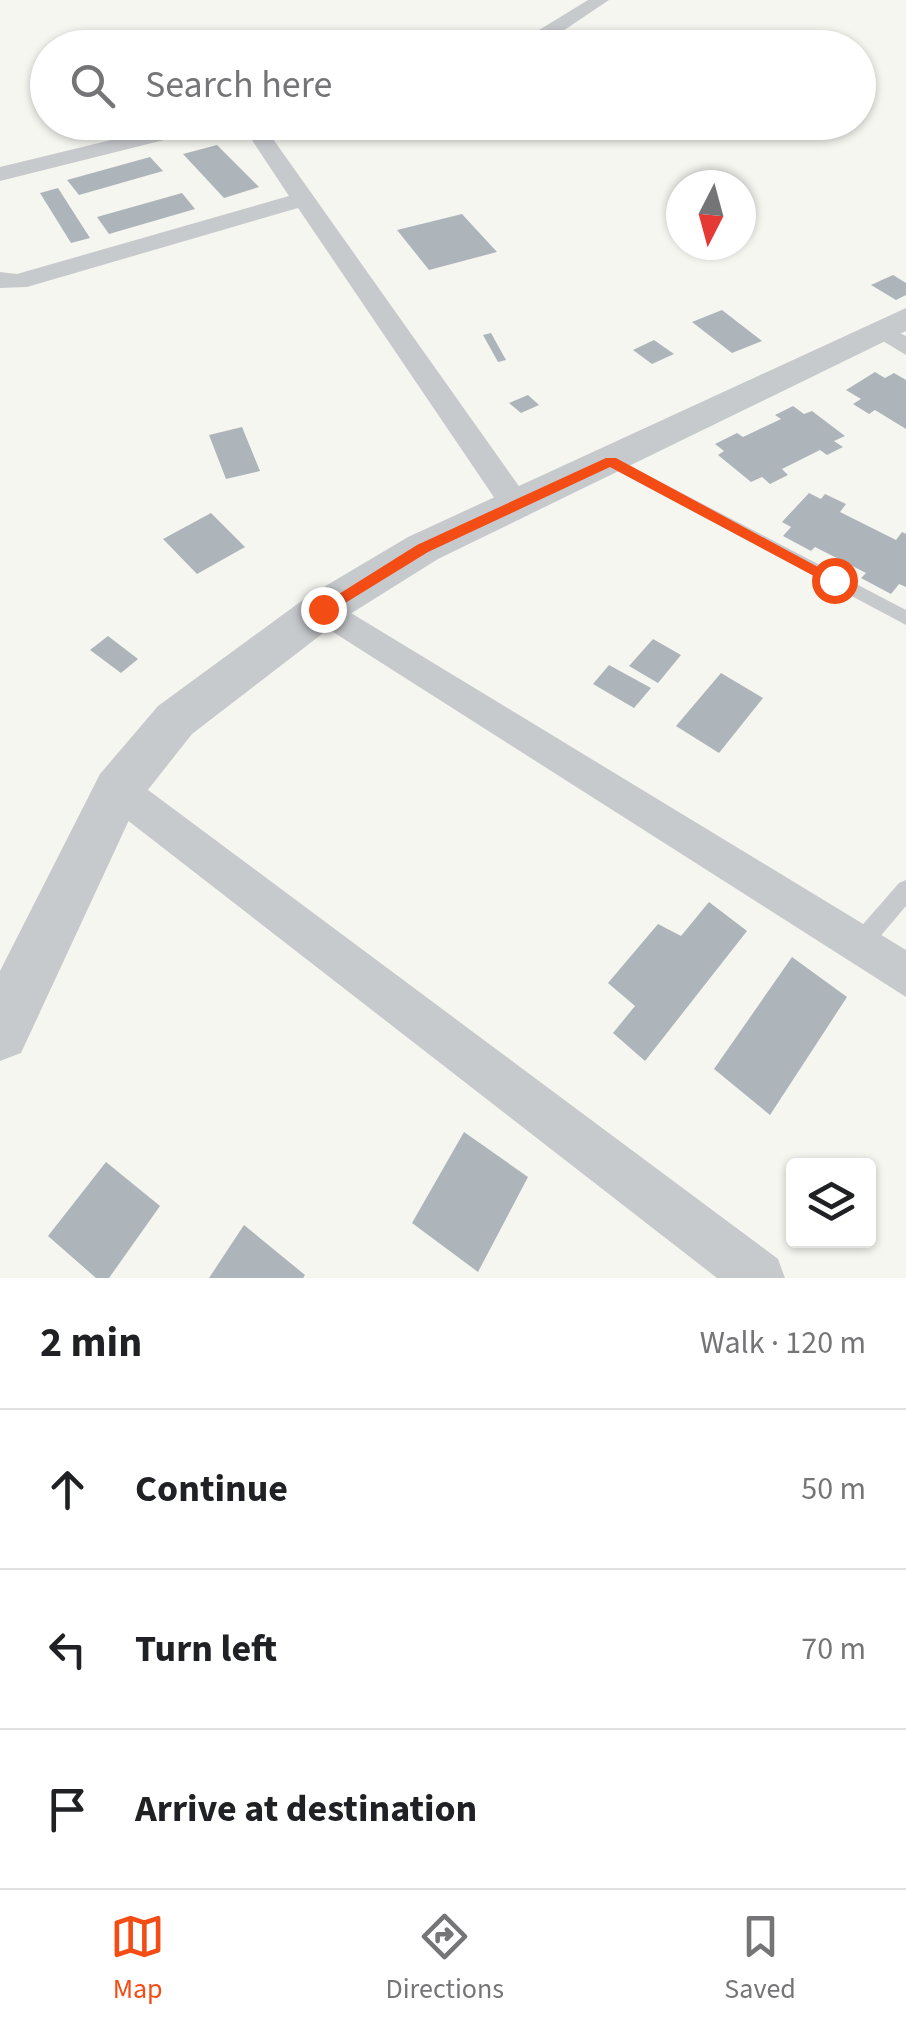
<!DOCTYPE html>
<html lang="en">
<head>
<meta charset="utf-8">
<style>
	:root { --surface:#fff; --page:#f6f6f6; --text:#202124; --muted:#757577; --line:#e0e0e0; --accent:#f34c14 }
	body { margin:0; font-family:"Source Sans 3",sans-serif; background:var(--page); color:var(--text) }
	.controls { position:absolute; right:30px; bottom:30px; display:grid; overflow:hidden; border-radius:10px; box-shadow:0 2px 8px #0004 }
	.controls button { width:90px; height:90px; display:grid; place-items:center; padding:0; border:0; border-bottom:2px solid var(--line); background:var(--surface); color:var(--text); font:50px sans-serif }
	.compass { position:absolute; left:666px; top:170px; width:90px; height:90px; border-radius:50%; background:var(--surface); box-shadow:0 2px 8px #0004; rotate:186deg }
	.stop { position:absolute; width:30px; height:30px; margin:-22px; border:8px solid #f34c14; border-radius:50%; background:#fff }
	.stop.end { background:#f34c14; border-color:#fff; box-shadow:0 2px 10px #0008 }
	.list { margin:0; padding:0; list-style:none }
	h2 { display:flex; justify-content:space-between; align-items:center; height:130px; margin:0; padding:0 40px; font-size:42px }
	h2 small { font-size:32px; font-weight:400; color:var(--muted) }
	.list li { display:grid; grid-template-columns:65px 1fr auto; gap:30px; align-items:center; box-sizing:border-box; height:160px; padding:0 40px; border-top:2px solid var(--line) }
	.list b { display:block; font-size:38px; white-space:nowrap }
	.list em { font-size:32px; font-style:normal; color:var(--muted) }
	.icon { flex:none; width:55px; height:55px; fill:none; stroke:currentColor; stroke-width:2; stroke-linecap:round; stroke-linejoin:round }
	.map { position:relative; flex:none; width:906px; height:1278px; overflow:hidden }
	.search { position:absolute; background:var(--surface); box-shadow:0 2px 8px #0004; left:30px; right:30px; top:30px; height:110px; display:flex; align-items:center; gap:25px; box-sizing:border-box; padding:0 35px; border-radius:55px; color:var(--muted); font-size:38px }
	.sheet { height:610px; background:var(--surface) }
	nav { display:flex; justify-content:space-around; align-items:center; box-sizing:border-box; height:140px; border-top:2px solid var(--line); background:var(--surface); font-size:28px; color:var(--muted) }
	nav a { display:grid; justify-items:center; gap:5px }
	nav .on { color:var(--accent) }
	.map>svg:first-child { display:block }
	.building { fill:#adb5ba }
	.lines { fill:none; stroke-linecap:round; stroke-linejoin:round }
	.service { fill:#c7cacd; fill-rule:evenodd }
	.minor { fill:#c7cacd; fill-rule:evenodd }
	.tertiary { fill:#c7cacd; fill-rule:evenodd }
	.route { fill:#f34c14 }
</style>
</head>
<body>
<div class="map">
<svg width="906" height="1278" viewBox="0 0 906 1278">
	<rect width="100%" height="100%" fill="#f6f6f1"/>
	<g class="building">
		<polygon points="217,145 259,187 224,198 183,154"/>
		<polygon points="150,157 163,171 79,195 67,180"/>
		<polygon points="58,188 90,238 71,243 40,193"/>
		<polygon points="182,193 195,209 109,234 97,217"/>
		<polygon points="462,214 497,252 429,270 397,230"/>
		<polygon points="893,275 906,283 906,295 896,300 871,285"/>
		<polygon points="722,310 762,341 732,353 692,322"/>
		<polygon points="491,333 506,360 498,362 483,335"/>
		<polygon points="654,340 674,354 652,364 633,350"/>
		<polygon points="875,372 885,378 894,373 906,380 906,429 875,410 869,414 853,404 861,399 846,390"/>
		<polygon points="528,395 539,405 521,413 509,403"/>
		<polygon points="793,406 804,414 812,411 845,436 834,441 843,447 827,455 820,450 782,469 788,475 770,484 762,477 751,482 718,455 724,451 715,444 737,433 743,437 781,419 775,415"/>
		<polygon points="242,427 260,471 226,479 209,435"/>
		<polygon points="809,493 821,499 825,494 846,504 840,512 896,540 902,532 906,534 906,587 899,584 891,594 861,578 866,573 815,547 811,551 783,536 791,527 782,522"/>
		<polygon points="211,513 245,547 197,574 163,539"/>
		<polygon points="108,636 138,659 121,673 90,650"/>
		<polygon points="653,639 681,655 658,683 629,666"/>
		<polygon points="609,665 651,688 634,708 593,684"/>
		<polygon points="721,673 763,698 719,753 676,726"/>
		<polygon points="709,902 747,931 645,1061 613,1033 635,1006 608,983 658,924 681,936"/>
		<polygon points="792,957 847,997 770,1115 714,1069"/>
		<polygon points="464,1132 528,1177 478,1272 412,1223"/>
		<polygon points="106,1162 160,1206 109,1278 96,1278 48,1236"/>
		<polygon points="244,1225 305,1275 303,1278 209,1278"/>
	</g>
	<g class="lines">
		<g class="service">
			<polygon points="611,456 906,610 906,625 606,465 603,461"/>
			<polygon points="906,880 906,906 867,952 859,956 851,952 848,945 851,938 899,883"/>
		</g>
		<g class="minor">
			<polygon points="588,0 609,0 545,43 530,48 499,48 531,35"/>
			<polygon points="185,122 223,122 220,126 0,181 0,167"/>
			<polygon points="240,122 261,122 528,499 533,507 528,515 517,518 506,515 298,208 27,287 0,288 0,272 17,274 289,196"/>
			<polygon points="881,324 906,336 906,355 868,332 872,326"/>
			<polygon points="323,596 906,950 906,997 311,618 306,609 311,600"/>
			<polygon points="118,773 132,778 778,1259 785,1278 717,1278 104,802 98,790 104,778"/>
		</g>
		<polygon class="tertiary" points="906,308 906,331 438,559 339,621 192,734 136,805 21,1053 0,1061 0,971 100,774 158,706 307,597 408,537"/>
	</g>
	<polygon class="route" points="606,458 616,458 842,580 840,584 829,584 610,467 428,552 329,613 317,613 315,609 417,545"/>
</svg>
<div class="controls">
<button><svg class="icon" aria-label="layers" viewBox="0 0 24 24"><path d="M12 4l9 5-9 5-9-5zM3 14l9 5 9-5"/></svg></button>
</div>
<svg class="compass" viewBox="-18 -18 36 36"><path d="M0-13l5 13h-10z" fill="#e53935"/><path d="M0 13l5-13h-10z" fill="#757577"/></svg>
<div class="stop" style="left:834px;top:580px"></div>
<div class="stop end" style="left:323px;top:609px"></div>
<div class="search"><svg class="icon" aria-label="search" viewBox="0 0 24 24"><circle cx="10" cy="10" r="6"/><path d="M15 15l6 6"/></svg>Search here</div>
</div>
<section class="sheet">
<h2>2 min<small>Walk · 120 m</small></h2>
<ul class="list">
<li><svg class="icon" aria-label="ahead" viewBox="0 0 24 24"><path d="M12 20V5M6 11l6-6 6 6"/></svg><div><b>Continue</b></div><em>50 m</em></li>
<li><svg class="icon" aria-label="left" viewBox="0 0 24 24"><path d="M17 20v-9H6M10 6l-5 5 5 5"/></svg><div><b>Turn left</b></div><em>70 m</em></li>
<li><svg class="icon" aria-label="arrive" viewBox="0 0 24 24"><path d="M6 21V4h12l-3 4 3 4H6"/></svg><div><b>Arrive at destination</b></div></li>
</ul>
</section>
<nav>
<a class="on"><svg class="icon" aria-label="map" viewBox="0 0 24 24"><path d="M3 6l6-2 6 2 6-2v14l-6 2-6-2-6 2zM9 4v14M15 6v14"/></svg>Map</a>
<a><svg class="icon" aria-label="directions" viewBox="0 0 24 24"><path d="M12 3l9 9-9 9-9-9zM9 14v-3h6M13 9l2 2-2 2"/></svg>Directions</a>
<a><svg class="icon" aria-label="saved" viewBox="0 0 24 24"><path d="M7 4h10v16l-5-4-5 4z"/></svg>Saved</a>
</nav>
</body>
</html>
